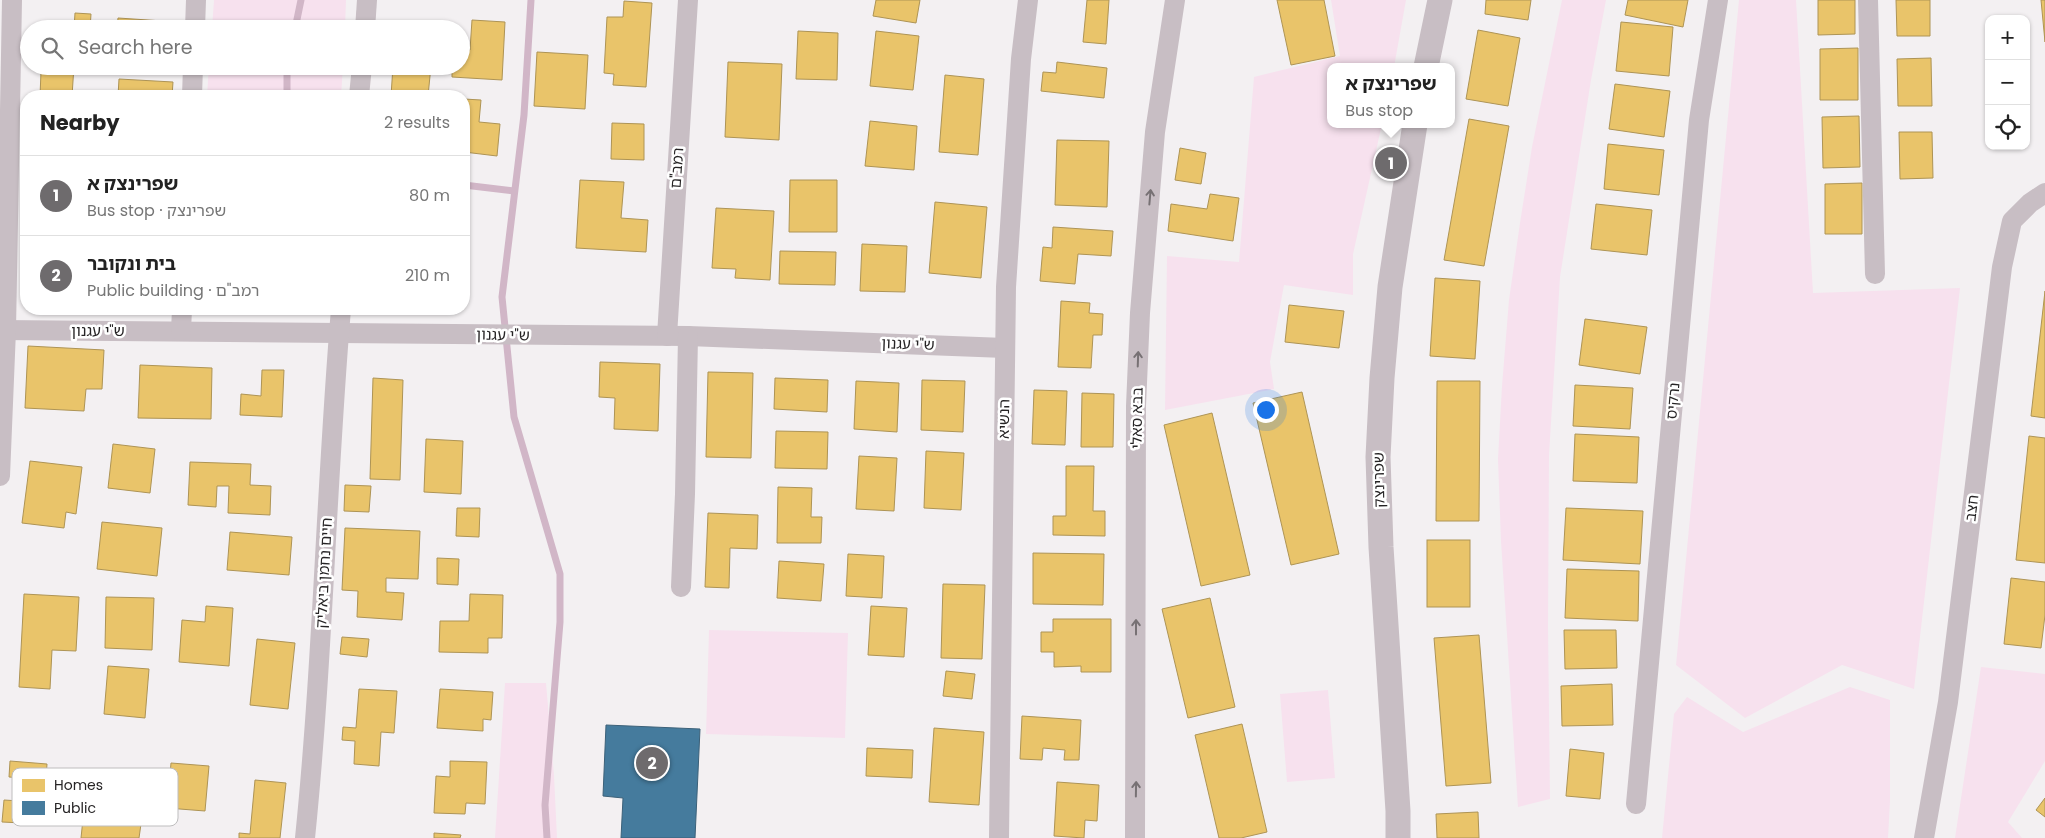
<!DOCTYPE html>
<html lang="en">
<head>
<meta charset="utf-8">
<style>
	:root { --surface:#fff; --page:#f6f6f6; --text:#222; --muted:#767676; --line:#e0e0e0; --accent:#6e6b6d }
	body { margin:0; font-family:Poppins,"Noto Sans Hebrew",sans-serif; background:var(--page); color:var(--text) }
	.controls { position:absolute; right:15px; top:15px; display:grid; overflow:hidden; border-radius:10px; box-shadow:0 1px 4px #0004 }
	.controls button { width:45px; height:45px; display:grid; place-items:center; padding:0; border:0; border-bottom:1px solid var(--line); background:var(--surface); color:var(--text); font:25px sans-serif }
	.you { position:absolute; left:1265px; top:409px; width:18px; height:18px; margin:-12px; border:4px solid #fff; border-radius:50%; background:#1a73e8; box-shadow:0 0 0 8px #1a73e833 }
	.badge { display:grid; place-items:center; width:32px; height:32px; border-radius:50%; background:var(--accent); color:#fff; font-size:16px; font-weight:700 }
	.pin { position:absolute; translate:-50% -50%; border:2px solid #fff; box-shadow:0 1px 5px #0006 }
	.popup { position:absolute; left:1327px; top:63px; width:128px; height:65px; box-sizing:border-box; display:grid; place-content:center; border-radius:10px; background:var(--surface); filter:drop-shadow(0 1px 4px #0005); font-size:16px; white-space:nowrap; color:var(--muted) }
	.popup b { font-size:19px; color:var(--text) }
	.popup::after { content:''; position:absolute; left:50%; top:100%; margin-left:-10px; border:10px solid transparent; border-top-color:var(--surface) }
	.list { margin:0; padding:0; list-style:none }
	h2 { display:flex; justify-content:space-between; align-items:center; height:65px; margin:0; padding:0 20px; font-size:21px }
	h2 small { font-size:16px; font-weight:400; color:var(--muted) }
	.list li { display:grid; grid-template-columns:32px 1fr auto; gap:15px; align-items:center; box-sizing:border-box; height:80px; padding:0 20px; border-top:1px solid var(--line) }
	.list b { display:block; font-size:19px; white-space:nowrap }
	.list p { margin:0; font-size:16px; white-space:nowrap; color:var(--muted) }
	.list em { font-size:16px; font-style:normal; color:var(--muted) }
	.icon { flex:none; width:28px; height:28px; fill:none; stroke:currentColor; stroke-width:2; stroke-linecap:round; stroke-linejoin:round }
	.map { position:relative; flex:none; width:2045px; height:838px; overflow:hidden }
	.search { position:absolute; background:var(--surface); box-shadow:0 1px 4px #0004; left:20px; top:20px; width:450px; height:55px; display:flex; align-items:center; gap:12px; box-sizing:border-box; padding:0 18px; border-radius:28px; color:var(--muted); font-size:19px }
	.panel { position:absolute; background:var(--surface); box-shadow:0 1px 4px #0004; left:20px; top:90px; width:450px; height:225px; border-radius:20px }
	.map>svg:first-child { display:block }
	.green { fill:#f7e1ee }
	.homes { fill:#e9c46a; stroke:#ae9455 }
	.public { fill:#457b9d; stroke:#3c6179 }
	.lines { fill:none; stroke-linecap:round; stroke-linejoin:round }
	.stream { stroke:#d1b6c7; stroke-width:7 }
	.minor { stroke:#c8bec4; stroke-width:20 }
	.tertiary { stroke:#c8bec4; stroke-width:25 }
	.oneway { stroke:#777174 }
	.labels { text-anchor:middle; stroke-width:5; stroke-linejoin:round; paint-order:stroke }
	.street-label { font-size:15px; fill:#262425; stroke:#fff }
	.key { fill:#fff; stroke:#bebdbe; stroke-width:1 }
	.key-label { font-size:14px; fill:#262425 }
</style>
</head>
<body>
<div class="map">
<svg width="2045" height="838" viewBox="0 0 2045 838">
	<rect width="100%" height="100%" fill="#f3f0f2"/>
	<g class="green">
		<polygon points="214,0 346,0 345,29 212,29"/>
		<polygon points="1331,0 1406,0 1394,67 1331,67 1331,124 1382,124 1353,254 1353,295 1284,285 1270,362 1274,389 1165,410 1167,256 1239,262 1254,77 1340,56"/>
		<polygon points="1562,0 1606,0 1591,80 1560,277 1549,455 1548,626 1550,799 1518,807 1501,541 1498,459 1502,386 1509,300 1520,223 1532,147"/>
		<polygon points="1739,0 1796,0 1813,293 1960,288 1914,689 1842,665 1745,718 1676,665"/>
		<polygon points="209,66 343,66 341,96 207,96"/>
		<polygon points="709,630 848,633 845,738 706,734"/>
		<polygon points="1981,667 2045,674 2045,761 2008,822 2022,838 1955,838"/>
		<polygon points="505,683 546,683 554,775 557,838 495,838"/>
		<polygon points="1850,687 1890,700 1890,801 1888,838 1662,838 1674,714 1687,697 1743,732"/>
		<polygon points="1328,690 1335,778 1287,782 1280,694"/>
	</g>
	<g class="homes">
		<polygon points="876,0 920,0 916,23 873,16"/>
		<polygon points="1087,0 1109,0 1106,44 1083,42"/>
		<polygon points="1277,0 1324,0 1335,56 1291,65"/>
		<polygon points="1486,0 1531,0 1528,20 1485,14"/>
		<polygon points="1628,0 1688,0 1683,27 1625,15"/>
		<polygon points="1818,0 1855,0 1855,34 1818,35"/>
		<polygon points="1896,0 1930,0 1930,36 1897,36"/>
		<polygon points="2041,0 2045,0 2045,42"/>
		<polygon points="624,1 652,3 646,87 613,85 614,74 604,73 607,17 623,17"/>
		<polygon points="75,13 91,14 90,29 74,29"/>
		<polygon points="118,18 178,22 178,29 117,29"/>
		<polygon points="472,20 505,22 502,80 452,77 452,66 461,66 461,50 470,50"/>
		<polygon points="1621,22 1673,27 1669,76 1616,71"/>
		<polygon points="1478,30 1520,38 1508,106 1466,99"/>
		<polygon points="798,31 838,33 837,80 796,79"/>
		<polygon points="876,31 919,36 913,90 870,86"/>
		<polygon points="1858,48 1858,100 1820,100 1820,49"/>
		<polygon points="537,52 588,55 585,109 534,106"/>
		<polygon points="1931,58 1932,106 1898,106 1897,59"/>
		<polygon points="728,62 782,64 779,140 725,137"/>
		<polygon points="1057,62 1107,68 1104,98 1041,91 1043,72 1056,73"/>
		<polygon points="54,66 74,66 72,96 40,96 41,72 54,72"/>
		<polygon points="393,66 431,66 428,96 391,96"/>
		<polygon points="945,75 984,79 978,155 939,152"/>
		<polygon points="119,79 173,82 172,96 118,96"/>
		<polygon points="1615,84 1670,91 1664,137 1609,129"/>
		<polygon points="464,99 481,100 479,122 500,124 497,156 464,152"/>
		<polygon points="1859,116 1860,167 1823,168 1822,117"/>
		<polygon points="1469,119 1509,126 1484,266 1444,260"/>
		<polygon points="870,121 917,126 914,170 865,166"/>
		<polygon points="612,123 644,124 644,160 611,159"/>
		<polygon points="1899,132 1932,132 1933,178 1900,179"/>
		<polygon points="1057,140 1109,141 1107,207 1055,205"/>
		<polygon points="1608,144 1664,150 1659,195 1604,189"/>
		<polygon points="1180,148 1206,153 1201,184 1175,180"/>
		<polygon points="580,180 624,182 621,218 648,220 646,252 576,248"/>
		<polygon points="790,180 837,180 837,232 789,232"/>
		<polygon points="1862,183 1862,234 1825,234 1825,184"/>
		<polygon points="1210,194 1239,198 1233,241 1168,231 1171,204 1207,209"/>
		<polygon points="935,202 987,207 981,278 929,273"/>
		<polygon points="1596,204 1652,210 1647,255 1591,249"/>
		<polygon points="716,208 774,211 770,280 735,278 736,269 712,268"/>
		<polygon points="1053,227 1113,231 1111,256 1078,254 1075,284 1040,281 1043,247 1052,248"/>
		<polygon points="862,244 907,246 905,292 860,291"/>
		<polygon points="780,251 836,252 835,285 779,284"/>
		<polygon points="1435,278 1480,281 1475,359 1430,356"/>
		<polygon points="2045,291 2045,418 2031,416"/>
		<polygon points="1061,301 1090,303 1089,313 1103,314 1102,335 1093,335 1091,368 1058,367"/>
		<polygon points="1289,305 1344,311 1339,348 1285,342"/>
		<polygon points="1585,319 1647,327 1640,374 1579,365"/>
		<polygon points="28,346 104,350 102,389 86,389 84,411 25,408"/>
		<polygon points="600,362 660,364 658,431 614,429 615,398 599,397"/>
		<polygon points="140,365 212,368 211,419 138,418"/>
		<polygon points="262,370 284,370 282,417 240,415 241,394 261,396"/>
		<polygon points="708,372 753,373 751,458 706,457"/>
		<polygon points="373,378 403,380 400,480 370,479"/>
		<polygon points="775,378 828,380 827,412 774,409"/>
		<polygon points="922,380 965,381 963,432 921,430"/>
		<polygon points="856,381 899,383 897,432 854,429"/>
		<polygon points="1437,381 1480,381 1479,521 1436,521"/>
		<polygon points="1575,385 1633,388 1630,429 1573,426"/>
		<polygon points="1034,390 1067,391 1065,445 1032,444"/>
		<polygon points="1302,392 1339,554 1291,565 1253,403"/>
		<polygon points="1082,393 1114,394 1113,447 1081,447"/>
		<polygon points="1212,413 1250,575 1201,586 1164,425"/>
		<polygon points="776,431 828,432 827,469 775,468"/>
		<polygon points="1575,434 1639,437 1637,483 1573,481"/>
		<polygon points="2029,436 2045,438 2045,563 2016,560"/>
		<polygon points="426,439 463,441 461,494 424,492"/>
		<polygon points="113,444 155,449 150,493 108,488"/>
		<polygon points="926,451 964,453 961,510 924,508"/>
		<polygon points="859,456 897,458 894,511 856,509"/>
		<polygon points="30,461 82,467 76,514 66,512 64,528 22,523"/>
		<polygon points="190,462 251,464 250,485 271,486 270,515 228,513 229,486 217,486 216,507 188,505"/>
		<polygon points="1066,466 1094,466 1093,511 1105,511 1105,536 1053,535 1053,516 1066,516"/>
		<polygon points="345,485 371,486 369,512 344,511"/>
		<polygon points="778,487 812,488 811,517 822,517 821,543 777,543"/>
		<polygon points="457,508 480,508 479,537 456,536"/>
		<polygon points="1566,508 1643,511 1640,564 1563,560"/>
		<polygon points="708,513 758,515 757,549 730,548 729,588 705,587"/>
		<polygon points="102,522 162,528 157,576 97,569"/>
		<polygon points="345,528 420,531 418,579 386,578 386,592 404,593 402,620 357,617 358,591 342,590"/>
		<polygon points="230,532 292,537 289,575 227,570"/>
		<rect x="1427" y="540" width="43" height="67"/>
		<polygon points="1033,553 1104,554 1103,605 1033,604"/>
		<polygon points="848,554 884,556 882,598 846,596"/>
		<polygon points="437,558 459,559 458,585 437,584"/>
		<polygon points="779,561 824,564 821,601 777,598"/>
		<polygon points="1567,569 1639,571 1638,621 1565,618"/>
		<polygon points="2011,578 2045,582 2045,615 2041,648 2004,644"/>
		<polygon points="943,584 985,585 982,659 941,658"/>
		<polygon points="24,594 79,597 76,651 52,650 50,689 19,687"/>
		<polygon points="470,594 503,595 502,638 488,638 488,653 439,652 440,621 469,621"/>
		<polygon points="106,597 154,598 152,650 105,648"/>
		<polygon points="1210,598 1235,707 1188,718 1162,609"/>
		<polygon points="206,606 233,608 229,666 179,662 182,620 205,622"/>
		<polygon points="871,606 907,608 904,657 868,655"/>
		<polygon points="1053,619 1111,619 1111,672 1081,672 1081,666 1054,667 1054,652 1041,652 1041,632 1053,632"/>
		<polygon points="1564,630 1616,630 1617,668 1565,669"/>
		<polygon points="1479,635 1491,783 1446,786 1434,638"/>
		<polygon points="342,637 369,639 367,657 340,654"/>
		<polygon points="257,639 295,643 288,709 250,705"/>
		<polygon points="108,666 149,669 145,718 104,714"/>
		<polygon points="946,671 975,674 972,699 943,696"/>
		<polygon points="1612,684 1613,725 1562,726 1561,686"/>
		<polygon points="359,689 397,691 394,733 381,732 379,766 354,764 355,741 342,740 343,727 356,728"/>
		<polygon points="440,689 493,692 491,720 483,719 483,731 437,728"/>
		<polygon points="1022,716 1081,720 1079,760 1064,760 1065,750 1043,748 1042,760 1020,759"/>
		<polygon points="1242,724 1267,832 1241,838 1219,838 1195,735"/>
		<polygon points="934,728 984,732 979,805 929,802"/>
		<polygon points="867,748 913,750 912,778 866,776"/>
		<polygon points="1570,749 1604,753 1600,799 1566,796"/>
		<polygon points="10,761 47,764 43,824 2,822 4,800 20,801 22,778 9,777"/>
		<polygon points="450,761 487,762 485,804 466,803 465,814 434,813 436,776 450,777"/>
		<polygon points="171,763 209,766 205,811 167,808"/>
		<polygon points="255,780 286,783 280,838 239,838 239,833 250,834"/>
		<polygon points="1057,782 1099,785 1097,821 1085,820 1084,838 1054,836"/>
		<polygon points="2045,798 2045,817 2036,810"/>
		<polygon points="1478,812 1479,838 1437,838 1436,814"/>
		<polygon points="83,819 141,824 139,838 81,838"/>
		<polygon points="434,833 461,835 460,838 434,838"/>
	</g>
	<polygon class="public" points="606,725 700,729 695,838 621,838 623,798 603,796"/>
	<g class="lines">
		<g class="stream">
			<polyline points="531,0 524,115 502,297 514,417 560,574 560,622 545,805 547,838"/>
			<polyline points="295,29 301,0"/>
			<polyline points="287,96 287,66"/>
			<polyline points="464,185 514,191"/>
		</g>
		<g class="minor">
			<polyline points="1868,0 1875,274"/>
			<polyline points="195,29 196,0"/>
			<polyline points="365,29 367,0"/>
			<polyline points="192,96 193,66"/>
			<polyline points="359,96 362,66"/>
			<polyline points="0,330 688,336 1005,348"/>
			<polyline points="181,331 182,309"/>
			<polyline points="667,336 688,0"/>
			<polyline points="0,476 6,330 12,0"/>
			<polyline points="681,587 685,494 688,336"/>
			<polyline points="1636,804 1699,120 1718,0"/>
			<path d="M 305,838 C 323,662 326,485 341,309"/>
			<polyline points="999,838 1006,287 1021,59 1028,0"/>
			<polyline points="1135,838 1136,406 1140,313 1155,132 1175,0"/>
			<polyline points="1924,838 1948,702 2002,267 2012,221 2030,203 2045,193"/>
		</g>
		<g class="tertiary">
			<polyline points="1426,67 1440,0"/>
			<polyline points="1398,838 1398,811 1381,547 1378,457 1382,378 1390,287 1415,124"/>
		</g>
	</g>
	<defs><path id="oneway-shaft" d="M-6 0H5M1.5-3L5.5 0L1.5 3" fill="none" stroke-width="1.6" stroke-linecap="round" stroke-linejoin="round" transform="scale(1.25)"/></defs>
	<g class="oneway">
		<use href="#oneway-shaft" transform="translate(1150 197) rotate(-85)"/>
		<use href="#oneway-shaft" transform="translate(1138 359) rotate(-88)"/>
		<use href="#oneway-shaft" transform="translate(1136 627) rotate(-90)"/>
		<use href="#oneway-shaft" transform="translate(1136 789) rotate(-89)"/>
	</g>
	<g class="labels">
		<g class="street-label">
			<text transform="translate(677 168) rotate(-86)" y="5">רמב"ם</text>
			<text x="98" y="336">ש"י עגנון</text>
			<text transform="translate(503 335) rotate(1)" y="5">ש"י עגנון</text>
			<text transform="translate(908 344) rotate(2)" y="5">ש"י עגנון</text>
			<text transform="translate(1673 401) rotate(-85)" y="5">נרקיס</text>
			<text transform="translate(1137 418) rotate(-89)" y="5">בבא סאלי</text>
			<text transform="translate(1004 419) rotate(-89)" y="5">הנשיא</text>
			<text transform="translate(1379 480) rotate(-91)" y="5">שפרינצק</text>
			<text transform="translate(1972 508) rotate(-83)" y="5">חצב</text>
			<text transform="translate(324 573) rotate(-87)" y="5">חיים נחמן ביאליק</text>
		</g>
	</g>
	<rect x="12" y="768" width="166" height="58" rx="8" class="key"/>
	<rect x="22" y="779" width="23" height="13" fill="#e9c46a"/>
	<rect x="22" y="801" width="23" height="14" fill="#457b9d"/>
	<g class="key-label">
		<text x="54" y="790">Homes</text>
		<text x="54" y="813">Public</text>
	</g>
</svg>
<div class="controls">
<button>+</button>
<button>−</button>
<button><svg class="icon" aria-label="locate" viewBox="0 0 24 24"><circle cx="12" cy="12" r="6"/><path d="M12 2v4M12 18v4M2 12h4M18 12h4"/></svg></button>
</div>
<div class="you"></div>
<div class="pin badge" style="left:1391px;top:163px">1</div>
<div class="popup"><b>שפרינצק א</b>Bus stop</div>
<div class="pin badge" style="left:652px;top:763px">2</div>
<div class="search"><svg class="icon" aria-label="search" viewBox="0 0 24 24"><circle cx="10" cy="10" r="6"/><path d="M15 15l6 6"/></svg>Search here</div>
<section class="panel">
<h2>Nearby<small>2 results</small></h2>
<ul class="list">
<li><span class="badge">1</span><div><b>שפרינצק א</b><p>Bus stop · שפרינצק</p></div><em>80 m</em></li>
<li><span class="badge">2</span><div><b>בית ונקובר</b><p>Public building · רמב&quot;ם</p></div><em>210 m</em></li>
</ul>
</section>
</div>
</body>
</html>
